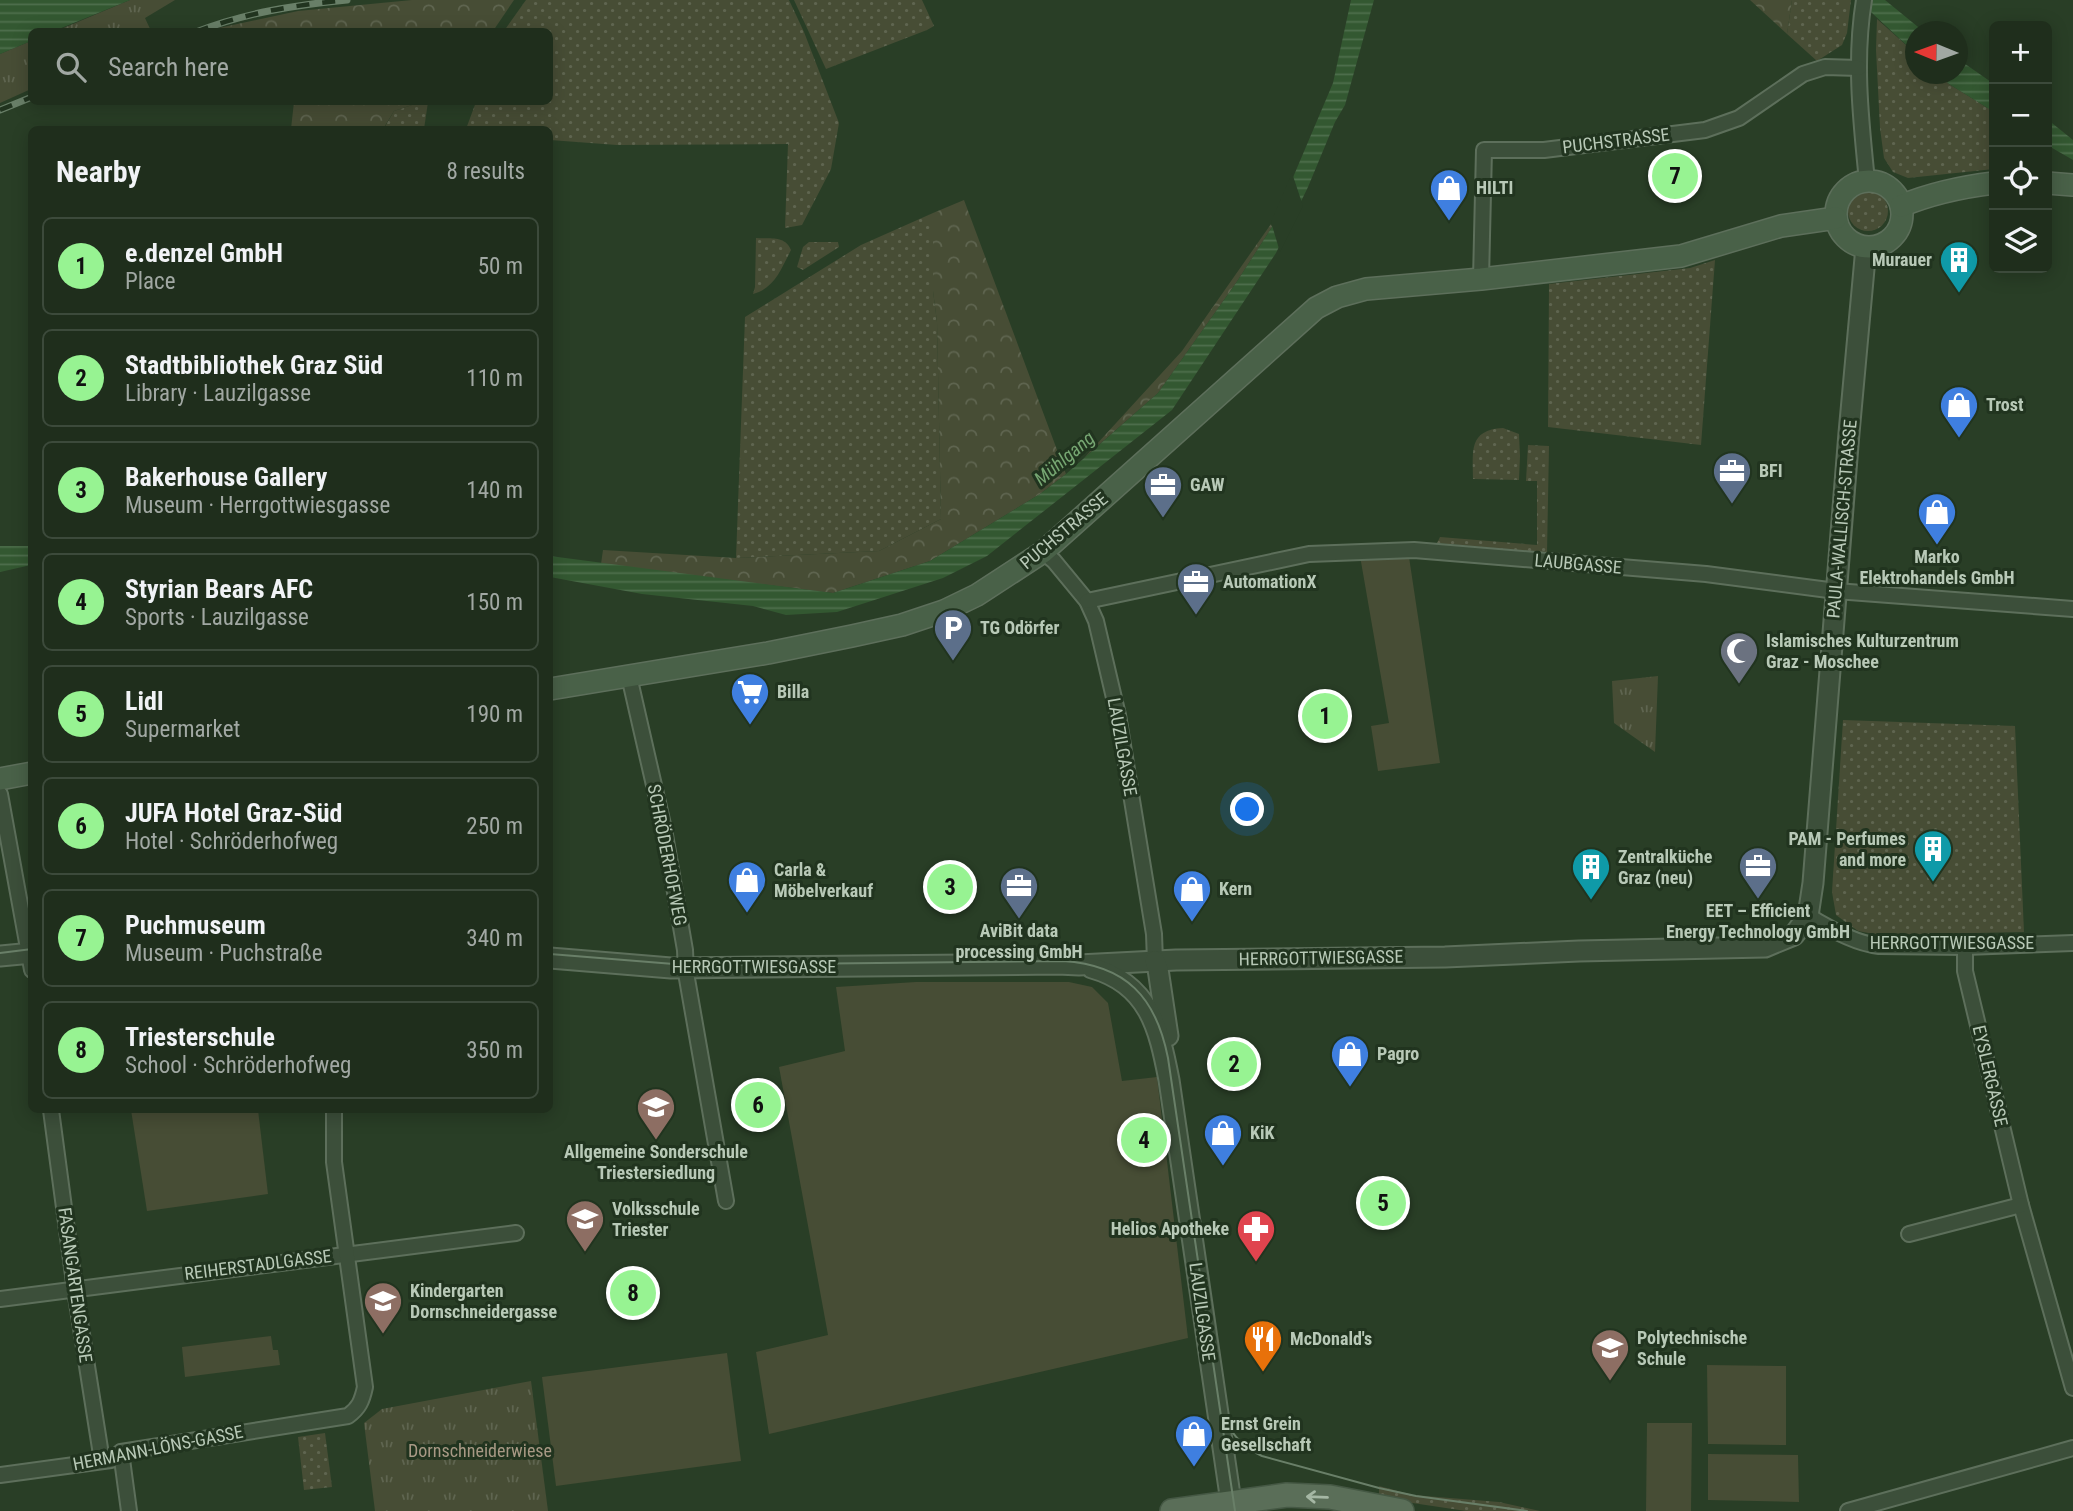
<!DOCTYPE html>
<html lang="en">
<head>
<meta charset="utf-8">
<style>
	:root { --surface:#1f2e1c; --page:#273625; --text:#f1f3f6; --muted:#a1a8a3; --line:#3c4a3b; --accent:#97f392 }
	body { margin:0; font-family:"Roboto Condensed",sans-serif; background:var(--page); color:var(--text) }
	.controls { position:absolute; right:21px; top:21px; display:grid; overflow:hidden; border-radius:10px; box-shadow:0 4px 18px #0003 }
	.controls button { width:63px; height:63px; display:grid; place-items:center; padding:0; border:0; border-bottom:2px solid var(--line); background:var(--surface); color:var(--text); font:35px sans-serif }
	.compass { position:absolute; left:1905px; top:21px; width:63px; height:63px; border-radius:50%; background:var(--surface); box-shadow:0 4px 18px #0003; rotate:271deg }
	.you { position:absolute; left:1248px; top:810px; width:24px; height:24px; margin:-18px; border:5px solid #fff; border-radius:50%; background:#1a73e8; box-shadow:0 0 0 10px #1a73e833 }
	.badge { display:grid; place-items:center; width:46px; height:46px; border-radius:50%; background:var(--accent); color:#111; font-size:23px; font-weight:700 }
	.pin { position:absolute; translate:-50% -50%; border:4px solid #fff; box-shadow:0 2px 7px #0006 }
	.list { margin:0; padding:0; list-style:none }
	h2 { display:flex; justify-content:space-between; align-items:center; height:91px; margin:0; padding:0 28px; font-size:30px }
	h2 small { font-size:23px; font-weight:400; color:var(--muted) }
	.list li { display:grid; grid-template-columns:46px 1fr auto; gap:21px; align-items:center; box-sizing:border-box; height:98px; margin:0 14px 14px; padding:0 14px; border:2px solid var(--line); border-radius:10px }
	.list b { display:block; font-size:26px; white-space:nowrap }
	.list p { margin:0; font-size:23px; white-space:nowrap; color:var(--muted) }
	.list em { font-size:23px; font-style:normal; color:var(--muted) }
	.icon { flex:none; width:38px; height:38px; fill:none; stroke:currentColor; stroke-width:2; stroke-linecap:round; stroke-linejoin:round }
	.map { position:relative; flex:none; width:2073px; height:1511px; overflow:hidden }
	.search { position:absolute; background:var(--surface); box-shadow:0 4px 18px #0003; left:28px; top:28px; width:525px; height:77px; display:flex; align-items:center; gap:18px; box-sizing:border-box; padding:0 24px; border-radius:10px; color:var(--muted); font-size:26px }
	.panel { position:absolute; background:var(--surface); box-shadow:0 4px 18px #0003; left:28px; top:126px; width:525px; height:987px; border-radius:10px }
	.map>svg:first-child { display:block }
	.grass { fill:url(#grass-dots) }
	.forest { fill:url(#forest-crowns) }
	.park { fill:url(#park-tufts) }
	.garden { fill:#474d35 }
	.water { fill:url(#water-rules) }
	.pier { fill:#293e26 }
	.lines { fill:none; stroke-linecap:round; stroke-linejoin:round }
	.minor-casing { stroke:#5d6f5b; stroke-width:18 }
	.tertiary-casing { stroke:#5d6f5b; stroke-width:23 }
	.secondary-casing { stroke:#5d6f5b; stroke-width:24 }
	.primary-casing { stroke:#455844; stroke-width:26 }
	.minor { stroke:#3c4f3a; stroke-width:14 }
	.tertiary { stroke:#3c4f3a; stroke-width:19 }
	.secondary { stroke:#496148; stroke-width:21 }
	.primary { stroke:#5a6e58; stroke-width:23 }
	.tram { stroke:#697f68; stroke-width:2 }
	.rail-casing { stroke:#697f68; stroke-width:7 }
	.rail { stroke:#21341f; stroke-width:4.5; stroke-dasharray:13; stroke-linecap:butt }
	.oneway { stroke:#a5b7a4 }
	.labels { text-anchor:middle; stroke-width:6; stroke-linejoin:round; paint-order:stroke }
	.street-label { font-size:18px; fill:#b8c9b7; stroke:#21341f }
	.poi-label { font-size:18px; font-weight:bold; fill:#b8c9b7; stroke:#21341f; text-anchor:start }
	.park-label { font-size:18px; fill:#a89985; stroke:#21341f }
	.water-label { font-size:19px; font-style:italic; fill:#76a672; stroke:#21341f }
</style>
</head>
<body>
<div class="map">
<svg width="2073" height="1511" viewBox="0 0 2073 1511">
	<defs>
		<pattern id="grass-dots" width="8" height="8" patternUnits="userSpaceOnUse" patternTransform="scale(1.75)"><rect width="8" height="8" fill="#474d35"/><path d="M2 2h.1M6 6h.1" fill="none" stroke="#5f6550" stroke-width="1.8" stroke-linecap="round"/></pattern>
		<pattern id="forest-crowns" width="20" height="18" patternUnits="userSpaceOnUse" patternTransform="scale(1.75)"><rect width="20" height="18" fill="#474d35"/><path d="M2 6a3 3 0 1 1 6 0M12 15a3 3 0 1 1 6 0" fill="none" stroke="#5f6550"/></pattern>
		<pattern id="park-tufts" width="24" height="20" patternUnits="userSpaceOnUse" patternTransform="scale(1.75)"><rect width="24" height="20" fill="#474d35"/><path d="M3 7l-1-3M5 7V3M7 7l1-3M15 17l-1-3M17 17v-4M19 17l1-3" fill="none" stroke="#5f6550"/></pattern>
		<pattern id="water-rules" width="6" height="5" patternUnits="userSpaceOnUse" patternTransform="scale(1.75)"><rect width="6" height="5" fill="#335831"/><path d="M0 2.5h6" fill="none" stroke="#4e6f4d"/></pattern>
	</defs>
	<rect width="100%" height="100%" fill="#293e26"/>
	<g class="grass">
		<polygon points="526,0 789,0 804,32 839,123 831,169 802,225 785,228 788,144 617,145 550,140 550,130 466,129 476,102 550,102 550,32 504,31"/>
		<polygon points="794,0 922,0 934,26 927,30 826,69"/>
		<polygon points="1792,0 1851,0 1847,33 1842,45 1817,61 1787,34"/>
		<polygon points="1877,19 1915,53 1916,74 1938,74 1949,84 1994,112 1994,169 1908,178 1893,172 1884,158 1880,128 1876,50"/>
		<polygon points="421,102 428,102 424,129 383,130 394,111"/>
		<circle cx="1868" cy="211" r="20"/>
		<polygon points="933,213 933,291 937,322 941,519 879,551 736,558 745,317 861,245"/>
		<path d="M 756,238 C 770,239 785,235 791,250 C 781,269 775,288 753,294 L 755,287 Z"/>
		<polygon points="809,242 838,242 839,247 803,270 797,267 803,247"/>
		<polygon points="1715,260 1701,445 1548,427 1549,284 1690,268"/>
		<path d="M 1503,428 L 1519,434 L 1520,456 L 1519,480 L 1473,479 C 1473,451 1468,430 1503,428 Z"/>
		<polygon points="1528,445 1549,446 1547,553 1437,543 1440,537 1537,545 1537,481 1526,481"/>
		<polygon points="1843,720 2015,726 2024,932 1879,935 1858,931 1836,915 1832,892"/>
		<polygon points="325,1433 332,1487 304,1490 298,1437"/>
		<polygon points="1379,1486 1413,1495 1499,1502 1540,1511 1466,1511 1379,1498"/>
	</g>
	<g class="forest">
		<polygon points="412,0 514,0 493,31 200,32 298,11"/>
		<polygon points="1750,0 1792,0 1787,34"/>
		<polygon points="294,102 421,102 394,111 383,129 291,129"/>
		<polygon points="964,200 1066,474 1040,494 930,561 833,593 601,564 603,550 736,558 879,551 941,519 937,322 933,291 933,213"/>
		<polygon points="1271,224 1272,227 1236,283 1158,393 1084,458 1182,351"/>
	</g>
	<g class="park">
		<polygon points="130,0 175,0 145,18 151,31 54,32"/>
		<polygon points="31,41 31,89 0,103 0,54"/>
		<polygon points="1658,676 1655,752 1614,723 1612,681"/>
		<polygon points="531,1381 548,1511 375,1511 364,1423 382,1409"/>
	</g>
	<g class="garden">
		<polygon points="1360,556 1409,557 1440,763 1378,771 1371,726 1389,723"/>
		<polygon points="916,982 1069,982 1092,987 1108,1003 1122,1081 1157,1077 1188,1338 769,1434 756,1352 828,1335 779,1067 845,1051 836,987"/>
		<polygon points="131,1110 258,1110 268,1194 147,1211"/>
		<polygon points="271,1336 273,1350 278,1350 280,1365 185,1377 182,1347"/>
		<polygon points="727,1353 741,1461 556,1486 542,1377"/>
		<polygon points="1707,1365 1786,1366 1786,1445 1708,1444"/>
		<polygon points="1647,1423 1692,1423 1691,1511 1646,1511"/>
		<polygon points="1708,1454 1798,1455 1799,1502 1708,1500"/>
	</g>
	<g class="water">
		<polygon points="0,0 130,0 54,31 32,32 31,41 0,54"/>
		<polygon points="1351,0 1374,0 1345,105 1335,122 1308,187 1276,253 1172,410 987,556 943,578 837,612 786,615 753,606 642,594 550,577 550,556 833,593 930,561 1040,494 1066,474 1158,393 1236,283 1272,227 1333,83"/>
		<polygon points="1858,0 1885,0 1923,31 1916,32 1915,53"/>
		<polygon points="1958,59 1994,84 1994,112 1949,84 1938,74 1958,74"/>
		<polygon points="2047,119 2073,140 2073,160 2047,145"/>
		<polygon points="0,546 31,546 31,565 0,572"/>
	</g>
	<polygon class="pier" points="1292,173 1303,206 1280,252 1271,222"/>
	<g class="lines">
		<g class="minor-casing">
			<g id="minor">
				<path d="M 1864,0 C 1854,60 1861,121 1867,181"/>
				<polyline points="1481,279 1484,150 1544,150 1705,130 1739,118 1803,74 1825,67 1859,68"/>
				<polyline points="1043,552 1054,561 1087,601 1096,621 1118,715 1154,934 1155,961"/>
				<polyline points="1087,601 1309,554 1414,550 1706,574 1836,591 2073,609"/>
				<polyline points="629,676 664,829 685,950 686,973 726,1201"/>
				<polyline points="0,794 32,970"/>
				<path d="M 1808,916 C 1830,928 1853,943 1879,946 L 1965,947 L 2073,943"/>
				<polyline points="1965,947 1965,971 2021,1205 2073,1388"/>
				<polyline points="51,1110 75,1290 102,1461"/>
				<polyline points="1909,1234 2021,1205"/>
				<polyline points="0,1299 516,1233"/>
				<polyline points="121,1452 129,1511"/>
				<path d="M 0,1475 L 111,1460 L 121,1452 L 348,1416 C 359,1408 362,1401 365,1387 L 334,1162 L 334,1110"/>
				<polyline points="1848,1511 2073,1448"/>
			</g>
		</g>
		<g class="tertiary-casing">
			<g id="tertiary">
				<polyline points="0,956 32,953"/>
				<polyline points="550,958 671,968 1058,964 1079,965 1176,960 1445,957 1579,951 1765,947 1794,935 1808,916 1813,883 1849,433 1866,247"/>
				<polyline points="1155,961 1158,969 1168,1036"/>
				<path d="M 1092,968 C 1149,984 1159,1028 1169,1080 L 1231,1502"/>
			</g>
		</g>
		<g class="secondary-casing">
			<g id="secondary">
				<circle cx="1869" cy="214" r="33"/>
				<polyline points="2047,183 2073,185"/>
				<path d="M 1901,206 C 1932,193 1961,187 1994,183"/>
				<polyline points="550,689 768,653 852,636 902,625 944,611 977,595 1043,552 1316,308 1337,297 1366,289 1481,279 1681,256 1781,226 1836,218"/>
				<polyline points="0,779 32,773"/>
			</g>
		</g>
		<g class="primary-casing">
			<polyline id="primary" points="1172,1511 1287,1495 1330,1497 1402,1511"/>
		</g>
		<use href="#minor" class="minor"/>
		<use href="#tertiary" class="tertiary"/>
		<use href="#secondary" class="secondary"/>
		<use href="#primary" class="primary"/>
		<g class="tram">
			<polyline points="0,953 32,949"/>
			<path d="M 550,954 L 686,965 L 1063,961 C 1126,965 1156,997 1168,1058 L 1235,1511"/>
			<path d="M 1224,1419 C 1233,1436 1244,1448 1262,1456 L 1379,1488 L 1416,1496 L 1527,1511"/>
		</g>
		<g class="rail-casing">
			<g id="rail">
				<path d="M 196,32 C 244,13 295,5 347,0"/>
				<polyline points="0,110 32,97"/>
			</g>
		</g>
		<use href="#rail" class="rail"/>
	</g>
	<defs><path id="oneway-shaft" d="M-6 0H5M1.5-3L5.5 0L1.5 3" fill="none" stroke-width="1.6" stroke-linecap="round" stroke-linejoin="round" transform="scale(1.75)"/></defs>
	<use class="oneway" href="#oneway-shaft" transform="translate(1317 1497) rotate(-178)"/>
	<defs>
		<g id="shop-pin" transform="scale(2.0125)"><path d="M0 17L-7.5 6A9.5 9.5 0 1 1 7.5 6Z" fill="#3f7fe0" stroke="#21341f"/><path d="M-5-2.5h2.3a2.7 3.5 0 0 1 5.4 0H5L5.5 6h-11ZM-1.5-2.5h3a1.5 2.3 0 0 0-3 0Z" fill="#fff"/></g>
		<g id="building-pin" transform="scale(2.0125)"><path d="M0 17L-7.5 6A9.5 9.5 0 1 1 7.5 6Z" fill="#0f9aa8" stroke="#21341f"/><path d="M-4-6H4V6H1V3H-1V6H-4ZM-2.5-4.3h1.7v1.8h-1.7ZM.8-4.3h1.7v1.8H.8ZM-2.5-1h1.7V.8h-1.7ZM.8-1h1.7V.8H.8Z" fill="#fff"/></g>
		<g id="office-pin" transform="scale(2.0125)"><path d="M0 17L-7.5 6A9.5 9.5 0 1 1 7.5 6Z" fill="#5c6f8a" stroke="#21341f"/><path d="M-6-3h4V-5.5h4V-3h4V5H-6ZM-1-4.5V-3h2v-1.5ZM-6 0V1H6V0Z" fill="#fff"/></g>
		<g id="parking-pin" transform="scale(2.0125)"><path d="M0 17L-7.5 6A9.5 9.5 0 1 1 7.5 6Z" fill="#5c6f8a" stroke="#21341f"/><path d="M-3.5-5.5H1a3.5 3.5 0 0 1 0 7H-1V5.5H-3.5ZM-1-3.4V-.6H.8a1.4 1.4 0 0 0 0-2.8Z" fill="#fff"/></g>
		<g id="mosque-pin" transform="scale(2.0125)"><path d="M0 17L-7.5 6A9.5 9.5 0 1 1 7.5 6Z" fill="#6b7280" stroke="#21341f"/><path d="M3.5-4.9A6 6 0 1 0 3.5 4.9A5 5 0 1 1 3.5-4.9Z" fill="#fff"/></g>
		<g id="supermarket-pin" transform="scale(2.0125)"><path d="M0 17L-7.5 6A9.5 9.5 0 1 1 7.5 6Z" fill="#3f7fe0" stroke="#21341f"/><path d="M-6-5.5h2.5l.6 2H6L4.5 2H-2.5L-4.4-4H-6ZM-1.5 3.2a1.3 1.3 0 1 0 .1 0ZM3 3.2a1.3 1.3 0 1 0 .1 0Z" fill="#fff"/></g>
		<g id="school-pin" transform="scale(2.0125)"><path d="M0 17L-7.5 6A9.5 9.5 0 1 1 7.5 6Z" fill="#8d6e63" stroke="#21341f"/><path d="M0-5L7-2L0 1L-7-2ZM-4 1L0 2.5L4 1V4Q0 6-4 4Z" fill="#fff"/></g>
		<g id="pharmacy-pin" transform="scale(2.0125)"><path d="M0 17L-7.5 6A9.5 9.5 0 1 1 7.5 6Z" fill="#e0444e" stroke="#21341f"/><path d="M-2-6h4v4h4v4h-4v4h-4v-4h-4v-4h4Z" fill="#fff"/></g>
		<g id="restaurant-pin" transform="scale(2.0125)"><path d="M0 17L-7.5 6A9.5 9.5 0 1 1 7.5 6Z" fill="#e8710a" stroke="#21341f"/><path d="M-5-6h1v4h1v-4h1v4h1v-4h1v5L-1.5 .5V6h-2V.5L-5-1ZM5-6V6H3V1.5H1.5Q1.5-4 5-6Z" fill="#fff"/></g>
	</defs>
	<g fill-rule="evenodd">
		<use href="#shop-pin" x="1449" y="188"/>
		<use href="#building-pin" x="1959" y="260"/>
		<use href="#shop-pin" x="1959" y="405"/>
		<use href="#office-pin" x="1732" y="471"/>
		<use href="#office-pin" x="1163" y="485"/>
		<use href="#shop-pin" x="1937" y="512"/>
		<use href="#office-pin" x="1196" y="582"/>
		<use href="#parking-pin" x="953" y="628"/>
		<use href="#mosque-pin" x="1739" y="651"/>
		<use href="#supermarket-pin" x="750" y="692"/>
		<use href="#building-pin" x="1933" y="849"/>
		<use href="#office-pin" x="1758" y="866"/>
		<use href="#building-pin" x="1591" y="867"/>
		<use href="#shop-pin" x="747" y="880"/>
		<use href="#office-pin" x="1019" y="886"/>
		<use href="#shop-pin" x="1192" y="889"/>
		<use href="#shop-pin" x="1350" y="1054"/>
		<use href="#school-pin" x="656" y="1107"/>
		<use href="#shop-pin" x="1223" y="1133"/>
		<use href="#school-pin" x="585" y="1219"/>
		<use href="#pharmacy-pin" x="1256" y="1229"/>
		<use href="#school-pin" x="383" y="1301"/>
		<use href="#restaurant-pin" x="1263" y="1339"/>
		<use href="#school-pin" x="1610" y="1348"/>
		<use href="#shop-pin" x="1194" y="1434"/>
	</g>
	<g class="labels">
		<g class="street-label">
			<text transform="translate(1616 141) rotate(-7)" y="6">PUCHSTRASSE</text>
			<text transform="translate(1842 519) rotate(-85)" y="6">PAULA-WALLISCH-STRASSE</text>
			<text transform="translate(1064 531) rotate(-40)" y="6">PUCHSTRASSE</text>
			<text transform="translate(1578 564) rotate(5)" y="6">LAUBGASSE</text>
			<text transform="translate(1122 747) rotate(80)" y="6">LAUZILGASSE</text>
			<text transform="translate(667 855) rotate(79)" y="6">SCHRÖDERHOFWEG</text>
			<text x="1952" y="949">HERRGOTTWIESGASSE</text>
			<text transform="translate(1321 958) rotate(-1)" y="6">HERRGOTTWIESGASSE</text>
			<text x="754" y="973">HERRGOTTWIESGASSE</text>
			<text transform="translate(1990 1076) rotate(77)" y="6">EYSLERGASSE</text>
			<text transform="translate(258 1265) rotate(-7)" y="6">REIHERSTADLGASSE</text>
			<text transform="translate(75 1285) rotate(82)" y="6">FASANGARTENGASSE</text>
			<text transform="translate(1202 1312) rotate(82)" y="6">LAUZILGASSE</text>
			<text transform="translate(158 1448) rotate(-11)" y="6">HERMANN-LÖNS-GASSE</text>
		</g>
		<g class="poi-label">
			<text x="1476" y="194">HILTI</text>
			<text x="1932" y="266" text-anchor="end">Murauer</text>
			<text x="1986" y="411">Trost</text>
			<text x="1759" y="477">BFI</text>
			<text x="1190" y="491">GAW</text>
			<text x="1937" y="563" text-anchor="middle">Marko<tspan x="1937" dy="21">Elektrohandels GmbH</tspan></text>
			<text x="1223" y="588">AutomationX</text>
			<text x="980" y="634">TG Odörfer</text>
			<text x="1766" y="647">Islamisches Kulturzentrum<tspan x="1766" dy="21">Graz - Moschee</tspan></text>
			<text x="777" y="698">Billa</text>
			<text x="1906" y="845" text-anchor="end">PAM - Perfumes<tspan x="1906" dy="21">and more</tspan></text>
			<text x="1618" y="863">Zentralküche<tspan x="1618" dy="21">Graz (neu)</tspan></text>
			<text x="774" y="876">Carla &amp;<tspan x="774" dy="21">Möbelverkauf</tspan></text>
			<text x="1219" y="895">Kern</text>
			<text x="1758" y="917" text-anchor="middle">EET – Efficient<tspan x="1758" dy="21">Energy Technology GmbH</tspan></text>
			<text x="1019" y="937" text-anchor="middle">AviBit data<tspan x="1019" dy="21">processing GmbH</tspan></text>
			<text x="1377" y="1060">Pagro</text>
			<text x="1250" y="1139">KiK</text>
			<text x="656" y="1158" text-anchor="middle">Allgemeine Sonderschule<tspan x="656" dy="21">Triestersiedlung</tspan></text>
			<text x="612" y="1215">Volksschule<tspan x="612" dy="21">Triester</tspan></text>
			<text x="1229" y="1235" text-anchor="end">Helios Apotheke</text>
			<text x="410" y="1297">Kindergarten<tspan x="410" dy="21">Dornschneidergasse</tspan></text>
			<text x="1637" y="1344">Polytechnische<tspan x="1637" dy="21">Schule</tspan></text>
			<text x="1290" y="1345">McDonald's</text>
			<text x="1221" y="1430">Ernst Grein<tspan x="1221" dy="21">Gesellschaft</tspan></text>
		</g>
		<g class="park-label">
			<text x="480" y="1457">Dornschneiderwiese</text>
		</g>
		<g class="water-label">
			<text transform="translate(1064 458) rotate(-40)" y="7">Mühlgang</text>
		</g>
	</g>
</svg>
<div class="controls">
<button>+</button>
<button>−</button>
<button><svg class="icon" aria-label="locate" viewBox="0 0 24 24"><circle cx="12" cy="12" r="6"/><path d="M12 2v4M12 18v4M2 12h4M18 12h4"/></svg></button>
<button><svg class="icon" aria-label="layers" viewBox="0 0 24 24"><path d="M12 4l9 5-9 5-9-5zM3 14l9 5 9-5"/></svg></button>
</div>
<svg class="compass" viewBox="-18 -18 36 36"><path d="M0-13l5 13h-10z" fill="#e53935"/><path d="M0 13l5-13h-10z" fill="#a1a8a3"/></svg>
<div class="you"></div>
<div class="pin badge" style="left:1325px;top:716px">1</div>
<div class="pin badge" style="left:1234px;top:1064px">2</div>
<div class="pin badge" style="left:950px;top:887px">3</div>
<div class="pin badge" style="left:1144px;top:1140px">4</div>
<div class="pin badge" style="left:1383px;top:1203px">5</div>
<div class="pin badge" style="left:758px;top:1105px">6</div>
<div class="pin badge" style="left:1675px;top:176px">7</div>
<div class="pin badge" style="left:633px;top:1293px">8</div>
<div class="search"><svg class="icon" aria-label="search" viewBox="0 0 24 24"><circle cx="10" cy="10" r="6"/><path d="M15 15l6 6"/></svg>Search here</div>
<section class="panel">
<h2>Nearby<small>8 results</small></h2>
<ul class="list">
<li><span class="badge">1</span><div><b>e.denzel GmbH</b><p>Place</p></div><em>50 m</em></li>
<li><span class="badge">2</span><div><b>Stadtbibliothek Graz Süd</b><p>Library · Lauzilgasse</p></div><em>110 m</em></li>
<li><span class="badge">3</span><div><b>Bakerhouse Gallery</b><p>Museum · Herrgottwiesgasse</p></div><em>140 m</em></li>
<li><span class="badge">4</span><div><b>Styrian Bears AFC</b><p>Sports · Lauzilgasse</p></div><em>150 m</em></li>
<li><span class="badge">5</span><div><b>Lidl</b><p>Supermarket</p></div><em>190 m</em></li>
<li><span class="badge">6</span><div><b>JUFA Hotel Graz-Süd</b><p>Hotel · Schröderhofweg</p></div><em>250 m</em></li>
<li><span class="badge">7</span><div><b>Puchmuseum</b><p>Museum · Puchstraße</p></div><em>340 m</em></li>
<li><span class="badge">8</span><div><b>Triesterschule</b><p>School · Schröderhofweg</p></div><em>350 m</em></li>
</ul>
</section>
</div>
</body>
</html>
